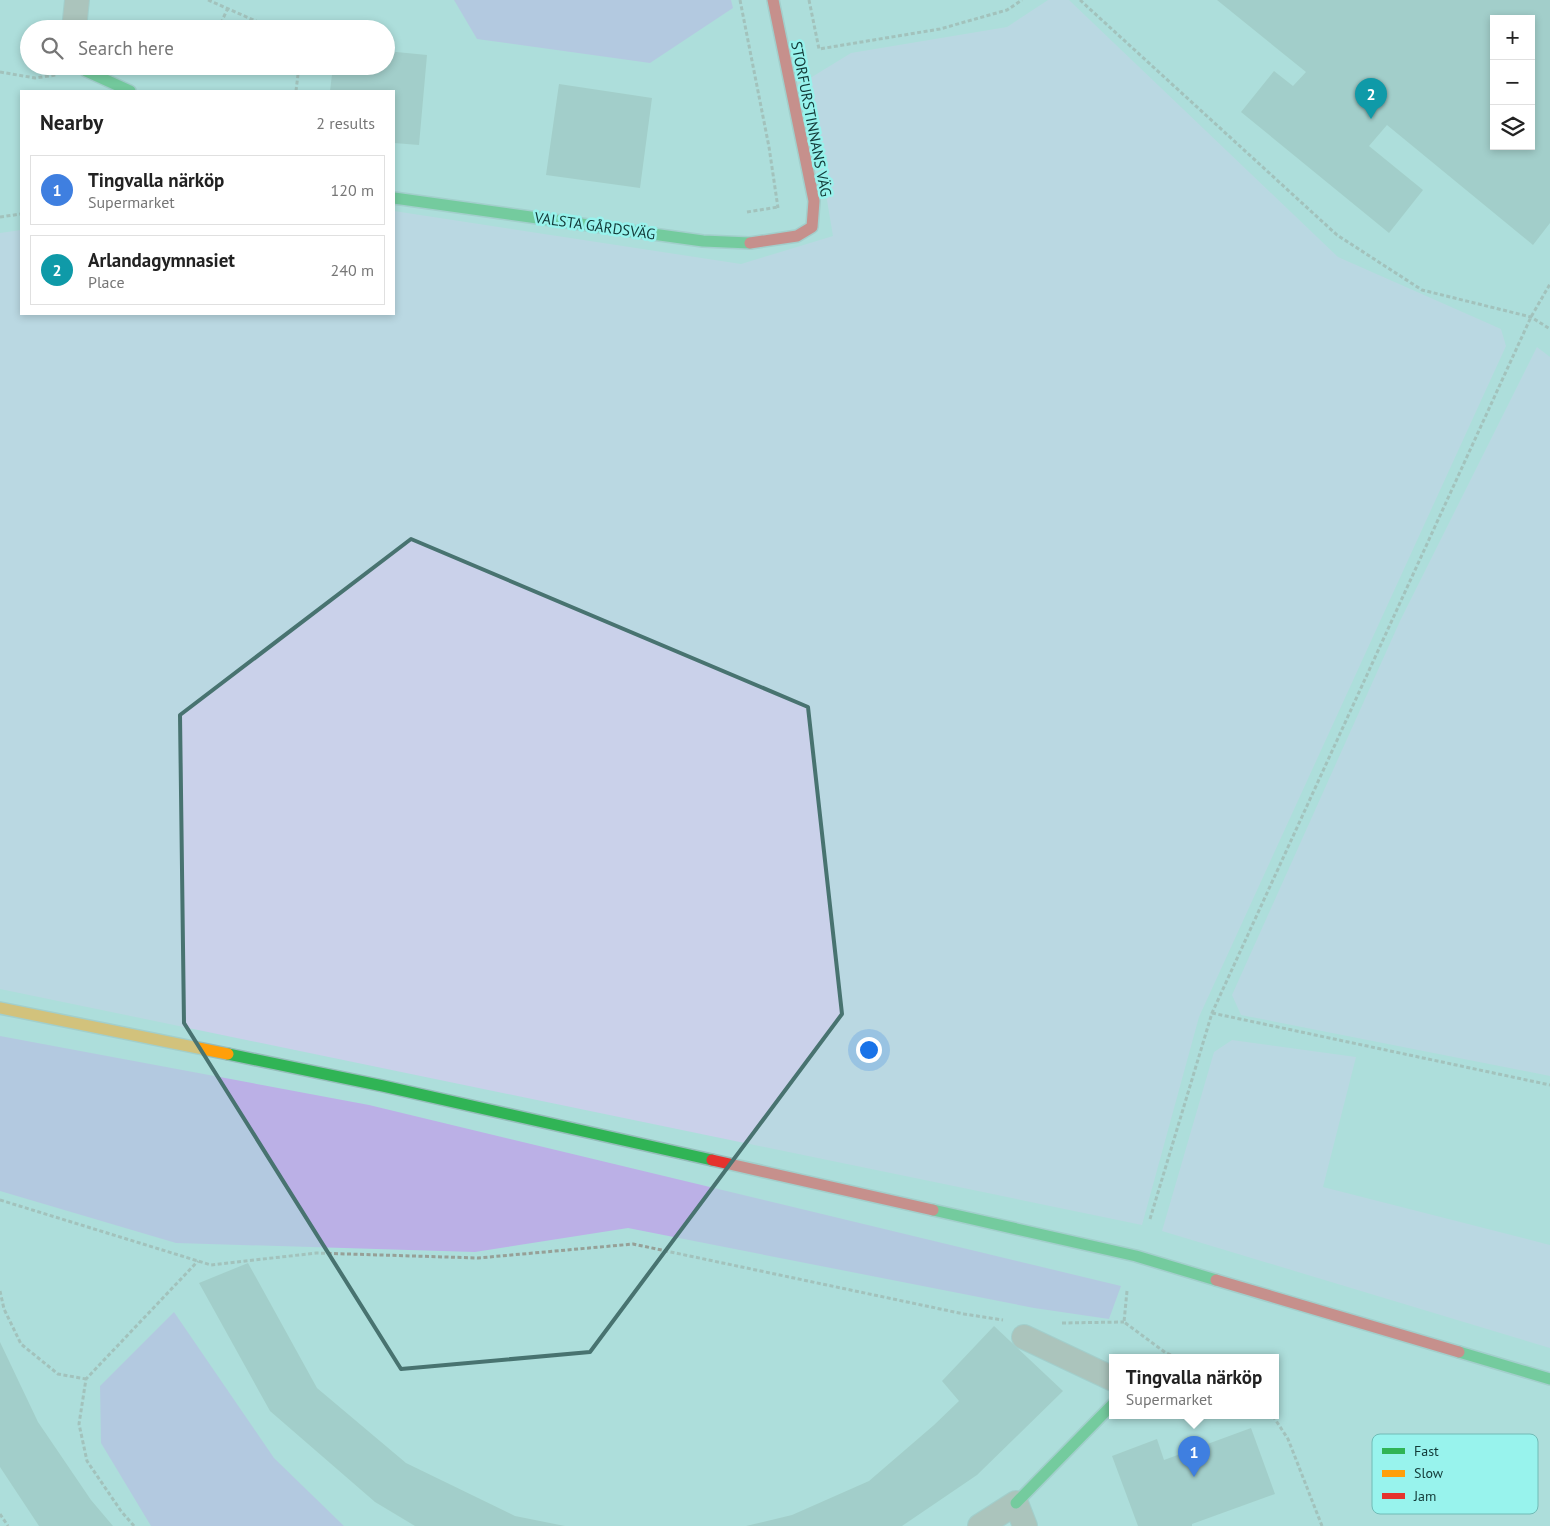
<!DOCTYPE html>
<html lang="en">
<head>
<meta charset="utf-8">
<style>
	:root { --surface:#fff; --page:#f6f6f6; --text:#222; --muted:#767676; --line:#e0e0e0; --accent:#b45309 }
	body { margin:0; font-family:"PT Sans",sans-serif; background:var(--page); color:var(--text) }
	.controls { position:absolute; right:15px; top:15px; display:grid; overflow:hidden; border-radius:0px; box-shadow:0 2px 8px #0003 }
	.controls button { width:45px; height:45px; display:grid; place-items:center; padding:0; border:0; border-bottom:1px solid var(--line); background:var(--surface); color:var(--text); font:25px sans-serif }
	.you { position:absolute; left:868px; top:1049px; width:18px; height:18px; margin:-12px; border:4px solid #fff; border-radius:50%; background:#1a73e8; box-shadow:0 0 0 8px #1a73e833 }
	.badge { display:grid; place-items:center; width:32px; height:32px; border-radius:50%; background:var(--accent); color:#fff; font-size:16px; font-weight:700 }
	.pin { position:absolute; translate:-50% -41px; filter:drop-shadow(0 1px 2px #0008) }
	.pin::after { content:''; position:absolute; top:26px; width:18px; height:15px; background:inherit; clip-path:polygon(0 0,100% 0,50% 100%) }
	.popup { position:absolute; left:1109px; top:1354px; width:170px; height:65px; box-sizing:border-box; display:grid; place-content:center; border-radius:0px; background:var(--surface); filter:drop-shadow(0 1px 4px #0005); font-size:16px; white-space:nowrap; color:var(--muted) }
	.popup b { font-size:19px; color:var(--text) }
	.popup::after { content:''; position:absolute; left:50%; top:100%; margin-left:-10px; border:10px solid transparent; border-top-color:var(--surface) }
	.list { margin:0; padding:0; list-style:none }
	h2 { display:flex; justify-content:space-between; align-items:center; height:65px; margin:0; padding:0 20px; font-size:21px }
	h2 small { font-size:16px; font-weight:400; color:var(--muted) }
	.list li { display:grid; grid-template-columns:32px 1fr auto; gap:15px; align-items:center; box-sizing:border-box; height:70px; margin:0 10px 10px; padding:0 10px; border:1px solid var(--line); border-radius:0px }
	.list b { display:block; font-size:19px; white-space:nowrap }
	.list p { margin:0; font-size:16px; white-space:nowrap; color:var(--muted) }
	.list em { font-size:16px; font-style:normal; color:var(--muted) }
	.icon { flex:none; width:28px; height:28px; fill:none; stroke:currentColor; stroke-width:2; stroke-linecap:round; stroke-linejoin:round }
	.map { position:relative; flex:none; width:1550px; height:1526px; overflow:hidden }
	.search { position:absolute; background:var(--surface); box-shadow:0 2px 8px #0003; left:20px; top:20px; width:375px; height:55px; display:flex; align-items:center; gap:12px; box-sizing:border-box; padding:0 18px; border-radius:28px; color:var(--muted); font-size:19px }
	.panel { position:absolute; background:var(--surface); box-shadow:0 2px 8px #0003; left:20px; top:90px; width:375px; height:225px; border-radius:0px }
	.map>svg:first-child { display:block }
	.green { fill:#cad1ea }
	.forest { fill:#bbb0e6 }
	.building { fill:#96bbb5; fill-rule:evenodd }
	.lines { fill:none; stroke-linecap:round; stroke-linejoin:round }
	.street-casing { stroke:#95bcba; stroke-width:26 }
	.fast-casing { stroke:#95bcba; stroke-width:14 }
	.slow-casing { stroke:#95bcba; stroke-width:14 }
	.jam-casing { stroke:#95bcba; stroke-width:14 }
	.path { stroke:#96a097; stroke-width:3; stroke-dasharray:4 2.5; stroke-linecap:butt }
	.street { stroke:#a8a498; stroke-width:24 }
	.fast { stroke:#30b455; stroke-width:11 }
	.slow { stroke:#ff9f0a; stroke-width:11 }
	.jam { stroke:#e5322d; stroke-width:11 }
	.marked { fill:none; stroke:#487370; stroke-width:4; stroke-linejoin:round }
	.labels { text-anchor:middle; stroke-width:5; stroke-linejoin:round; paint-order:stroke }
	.street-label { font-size:15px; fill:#123937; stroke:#98f3ed }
	.key { fill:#98f3ed; stroke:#70bbb6; stroke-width:1 }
	.key-label { font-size:14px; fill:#123937 }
</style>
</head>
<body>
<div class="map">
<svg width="1550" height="1526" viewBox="0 0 1550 1526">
	<rect width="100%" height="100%" fill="#addedb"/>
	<g class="green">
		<polygon points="1048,0 1069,0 1338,257 1501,329 1506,346 1199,1017 1142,1225 0,989 0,233 21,230 21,314 394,314 394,211 741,264 833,236 807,80 851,53 1007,27"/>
		<polygon points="1537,347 1550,357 1550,1076 1241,1015 1232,995 1400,621"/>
		<polygon points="1232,1040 1356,1057 1323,1187 1550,1245 1550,1348 1162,1231 1214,1052"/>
	</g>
	<g class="forest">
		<polygon points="454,0 731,0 733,8 650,63 477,39"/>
		<polygon points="0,1036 369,1105 1121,1286 1109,1319 1034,1308 628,1228 475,1252 176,1243 0,1191"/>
		<polygon points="174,1312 274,1458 344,1526 151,1526 101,1443 100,1386"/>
	</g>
	<g class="building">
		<path d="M 1217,0 L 1550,0 L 1550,223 L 1533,245 L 1387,125 L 1369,146 L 1423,190 L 1389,233 L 1241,112 L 1274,71 L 1293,86 L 1306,72 ZM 1494,19 L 1531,19 L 1531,146 L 1494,146 Z"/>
		<polygon points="386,51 427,55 419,145 394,143 394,91 330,91 333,66 386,66"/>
		<polygon points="559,84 652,98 640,188 546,175"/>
		<polygon points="248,1263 317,1388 406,1463 515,1516 565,1526 415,1526 375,1502 270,1411 199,1283"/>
		<polygon points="994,1326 1063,1391 977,1475 902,1526 746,1526 792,1515 869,1481 934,1425 959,1401 942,1381"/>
		<polygon points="0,1342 38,1422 91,1500 113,1526 39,1526 0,1467"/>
		<polygon points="1251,1428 1275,1494 1192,1524 1192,1526 1138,1526 1112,1456 1157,1439 1164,1460"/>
	</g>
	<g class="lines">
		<g class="street-casing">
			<g id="street">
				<polyline points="74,29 77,0"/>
				<polyline points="1024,1337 1113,1379"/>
				<polyline points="980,1526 1016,1503 1025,1526"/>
			</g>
		</g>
		<g class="fast-casing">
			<g id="fast">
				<polyline points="83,66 86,71 130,91"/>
				<polyline points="394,198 703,241 750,243"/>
				<polyline points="228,1054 383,1086 712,1160"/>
				<polyline points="933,1210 1136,1256 1216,1280"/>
				<polyline points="1459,1352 1550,1379"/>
				<polyline points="1016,1503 1113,1404"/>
			</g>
		</g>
		<g class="slow-casing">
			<polyline id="slow" points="0,1008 228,1054"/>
		</g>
		<g class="jam-casing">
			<g id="jam">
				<polyline points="750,243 797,236 812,227 814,201 773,0"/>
				<polyline points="712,1160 933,1210"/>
				<polyline points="1216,1280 1459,1352"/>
			</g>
		</g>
		<g class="path">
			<polyline points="208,0 274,29"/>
			<polyline points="740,0 769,147 778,208"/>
			<polyline points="809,0 819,49 940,29 1007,10 1022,0"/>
			<polyline points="1080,0 1337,235 1422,290 1531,317 1550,329"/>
			<polyline points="218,29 228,8"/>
			<polyline points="0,72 35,78 56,75"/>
			<polyline points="296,91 299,66"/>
			<polyline points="747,212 778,207"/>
			<polyline points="0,217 21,214"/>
			<polyline points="1212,1013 1550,1085"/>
			<polyline points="0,1200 211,1265 316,1253 478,1258 633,1244 964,1314 1003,1320"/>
			<polyline points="1150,1219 1212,1013 1531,317 1550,284"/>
			<polyline points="0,1291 4,1309 21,1344 58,1374 86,1379"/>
			<polyline points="1127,1291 1124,1322 1166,1353 1178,1358"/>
			<polyline points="1062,1323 1124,1322"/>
			<polyline points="1273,1416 1288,1439 1322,1526"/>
			<polyline points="0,1514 8,1526"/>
			<polyline points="134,1526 121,1511 87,1461 79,1424 86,1379 198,1261"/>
		</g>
		<use href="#street" class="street"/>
		<use href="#fast" class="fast"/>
		<use href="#slow" class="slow"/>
		<use href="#jam" class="jam"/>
	</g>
	<path d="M0 0H1550V1526H0ZM 411,539 L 808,707 L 842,1014 L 590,1352 L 401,1369 L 184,1023 L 180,715 Z" fill="#addedb" fill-opacity=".55" fill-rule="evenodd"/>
	<path class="marked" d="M 411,539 L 808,707 L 842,1014 L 590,1352 L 401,1369 L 184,1023 L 180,715 Z"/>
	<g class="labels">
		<g class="street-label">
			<text transform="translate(811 119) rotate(79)" y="5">STORFURSTINNANS VÄG</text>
			<text transform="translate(595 226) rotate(8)" y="5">VALSTA GÅRDSVÄG</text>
		</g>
	</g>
	<rect x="1372" y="1434" width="166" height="80" rx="8" class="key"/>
	<rect x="1382" y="1448" width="23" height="6" fill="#30b455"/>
	<rect x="1382" y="1470" width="23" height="7" fill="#ff9f0a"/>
	<rect x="1382" y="1493" width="23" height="6" fill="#e5322d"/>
	<g class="key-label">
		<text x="1414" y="1456">Fast</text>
		<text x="1414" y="1478">Slow</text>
		<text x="1414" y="1501">Jam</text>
	</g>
</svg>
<div class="controls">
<button>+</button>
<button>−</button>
<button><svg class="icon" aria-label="layers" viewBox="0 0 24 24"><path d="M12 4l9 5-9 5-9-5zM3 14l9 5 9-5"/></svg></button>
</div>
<div class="you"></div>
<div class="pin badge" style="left:1194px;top:1477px;background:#3f7fe0">1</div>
<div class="popup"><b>Tingvalla närköp</b>Supermarket</div>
<div class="pin badge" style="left:1371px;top:119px;background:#0f9aa8">2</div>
<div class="search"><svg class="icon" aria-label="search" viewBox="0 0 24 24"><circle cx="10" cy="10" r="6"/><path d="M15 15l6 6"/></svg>Search here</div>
<section class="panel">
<h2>Nearby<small>2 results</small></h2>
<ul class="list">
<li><span class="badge" style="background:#3f7fe0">1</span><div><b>Tingvalla närköp</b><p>Supermarket</p></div><em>120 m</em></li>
<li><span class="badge" style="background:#0f9aa8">2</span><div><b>Arlandagymnasiet</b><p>Place</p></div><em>240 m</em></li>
</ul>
</section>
</div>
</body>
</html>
